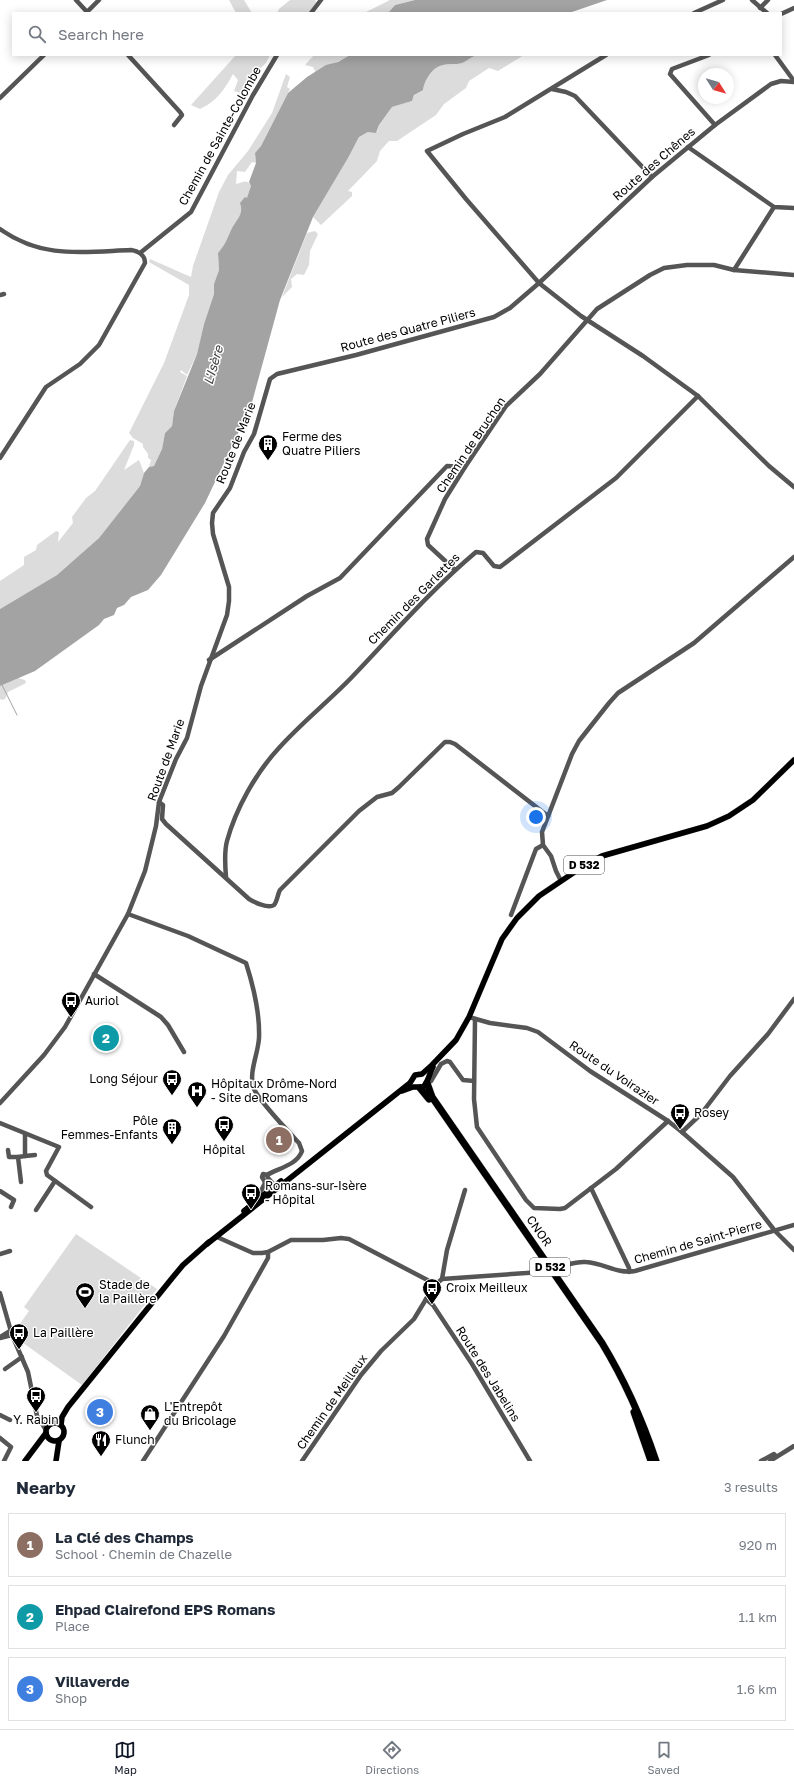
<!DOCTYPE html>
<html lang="en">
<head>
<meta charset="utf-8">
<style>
	:root { --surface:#fff; --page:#f2f2f3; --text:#1f2937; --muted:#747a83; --line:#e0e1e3; --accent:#111827 }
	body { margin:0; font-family:"Golos Text",sans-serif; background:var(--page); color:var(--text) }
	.compass { position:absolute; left:698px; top:68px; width:36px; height:36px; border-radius:50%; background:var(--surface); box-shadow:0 2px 10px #0003; rotate:127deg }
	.you { position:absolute; left:536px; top:817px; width:14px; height:14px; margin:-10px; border:3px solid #fff; border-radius:50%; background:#1a73e8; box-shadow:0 0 0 6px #1a73e833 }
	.badge { display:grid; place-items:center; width:26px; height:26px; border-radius:50%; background:var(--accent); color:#fff; font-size:13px; font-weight:700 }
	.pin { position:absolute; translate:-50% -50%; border:2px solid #fff; box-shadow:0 1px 4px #0006 }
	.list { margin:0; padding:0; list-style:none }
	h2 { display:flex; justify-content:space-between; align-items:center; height:52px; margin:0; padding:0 16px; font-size:17px }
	h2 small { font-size:13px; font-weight:400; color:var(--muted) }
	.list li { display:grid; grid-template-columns:26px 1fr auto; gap:12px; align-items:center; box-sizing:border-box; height:64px; margin:0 8px 8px; padding:0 8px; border:1px solid var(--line); border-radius:0px }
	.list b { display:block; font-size:15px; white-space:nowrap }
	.list p { margin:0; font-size:13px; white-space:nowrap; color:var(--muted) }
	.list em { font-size:13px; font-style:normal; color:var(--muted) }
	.icon { flex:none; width:22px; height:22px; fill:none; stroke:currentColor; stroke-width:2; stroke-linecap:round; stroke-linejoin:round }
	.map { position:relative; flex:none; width:794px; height:1461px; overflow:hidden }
	.search { position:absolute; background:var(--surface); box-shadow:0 2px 10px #0003; left:12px; right:12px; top:12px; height:44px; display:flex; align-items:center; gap:10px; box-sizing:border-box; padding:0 14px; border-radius:0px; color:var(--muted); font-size:15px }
	.sheet { height:268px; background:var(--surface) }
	nav { display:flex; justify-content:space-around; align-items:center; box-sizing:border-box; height:56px; border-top:1px solid var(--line); background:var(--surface); font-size:11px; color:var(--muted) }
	nav a { display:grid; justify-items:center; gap:2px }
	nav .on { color:var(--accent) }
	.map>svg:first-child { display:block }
	.green { fill:#dcdcdc }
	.water { fill:#a3a3a3 }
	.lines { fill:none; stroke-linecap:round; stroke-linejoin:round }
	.stream { stroke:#a3a3a3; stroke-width:1 }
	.major-casing { stroke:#dbdbdb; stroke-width:6 }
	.highway-casing { stroke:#dbdbdb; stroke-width:8 }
	.minor { stroke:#555; stroke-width:4.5 }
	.major { stroke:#000; stroke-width:5.5 }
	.highway { stroke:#000; stroke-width:7 }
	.minor-bridge { stroke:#555; stroke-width:4.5 }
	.labels { text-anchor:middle; stroke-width:3; stroke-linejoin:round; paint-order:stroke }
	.shield { fill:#fff; stroke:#4c4c4c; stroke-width:1 }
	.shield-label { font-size:11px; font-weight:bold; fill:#000 }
	.street-label { font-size:12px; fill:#000; stroke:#fff }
	.poi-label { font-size:12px; fill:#000; stroke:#fff; text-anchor:start }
	.water-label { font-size:13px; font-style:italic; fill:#444; stroke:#fff }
</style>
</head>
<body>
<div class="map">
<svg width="794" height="1461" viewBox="0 0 794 1461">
	<rect width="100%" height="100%" fill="#fff"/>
	<g class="green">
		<polygon points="229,0 244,0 252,13 236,13"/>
		<polygon points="290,0 315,0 316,2 309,13 277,13 279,9"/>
		<polygon points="390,0 415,0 395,5 388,13 364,13"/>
		<path d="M 236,55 L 270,55 L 266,63 L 247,81 L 241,93 L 234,91 L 238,80 L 233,74 C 225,89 216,102 200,109 L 191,105 Z"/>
		<path d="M 314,55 L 350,55 C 339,62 327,65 316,73 L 313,67 L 305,65 Z"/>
		<path d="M 478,55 L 524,55 L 498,71 L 489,68 L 469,81 L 466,88 L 444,104 L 436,115 L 397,141 L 389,141 L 380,151 L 377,161 L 348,191 L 352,192 L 352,196 L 321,225 L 313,217 L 348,158 L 359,137 L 368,132 L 377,132 L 379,125 L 392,107 L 412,101 C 415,91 432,67 442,65 C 448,63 455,65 461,63 C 468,61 471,56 478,55 Z"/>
		<path d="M 286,74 L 290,77 L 287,87 L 290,89 L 261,146 L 255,153 L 256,163 L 252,162 L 245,172 L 237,171 L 236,184 C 243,183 247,178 251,186 L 250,194 L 242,208 L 240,217 L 232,228 L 226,244 L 218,253 L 219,270 L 214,284 L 214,294 L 204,324 L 197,354 L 187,375 L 181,370 L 180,372 L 187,376 L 174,411 L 172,426 L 165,433 L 162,449 L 154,466 L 149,467 L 151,460 L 148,458 L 148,454 L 143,447 L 143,444 L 133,438 L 129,433 L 164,363 L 189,295 L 189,285 L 149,262 L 150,259 L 191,277 L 193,266 L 219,192 L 228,175 L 248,151 L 272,113 Z"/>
		<polygon points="315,231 318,234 310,251 309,265 304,275 297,274 291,279 292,287 282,297 307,233"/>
		<polygon points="130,440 134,441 134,445 124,470 139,460 144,473 140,486 99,538 57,575 0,609 0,581 24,565 24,557 36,550 37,545 56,531 59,532 58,542 73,523 72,517 86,498 95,491"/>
		<polygon points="18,678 25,680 26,683 8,692 5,699 2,700 0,699 0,686"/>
		<polygon points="76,1234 157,1289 82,1385 12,1335 29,1311 24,1307"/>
	</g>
	<g class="water">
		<polygon points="415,0 607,0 569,13 388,13 395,5"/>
		<path d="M 350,55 L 478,55 C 471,56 468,61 462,63 C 456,65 449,63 443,65 C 432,67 424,81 423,90 L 414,95 L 412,101 L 392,107 L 379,125 L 376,133 L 368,132 L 359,137 L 348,158 L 313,217 L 280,300 L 251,406 L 205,503 L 161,575 L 148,590 L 131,597 L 124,605 L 117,608 L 114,615 L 104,619 L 99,625 L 35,671 L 0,686 L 0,609 L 57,575 L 99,538 L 140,486 L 144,473 L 149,467 L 154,466 L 162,449 L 165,433 L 172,426 L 174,411 L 197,354 L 204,324 L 214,294 L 214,284 L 219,270 L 218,253 C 226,244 227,239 232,228 C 237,219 244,214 240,203 L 245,197 L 247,198 L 251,186 L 249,182 L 256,163 L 255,153 L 261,146 L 288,93 L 307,77 L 326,65 L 338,62 Z"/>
	</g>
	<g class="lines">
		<polyline class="stream" points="2,685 17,715"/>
		<g class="major-casing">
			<g id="major">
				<path d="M 402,1091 L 413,1087 L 423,1087 C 428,1083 429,1074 433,1067"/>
				<polyline points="244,1211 281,1181"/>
				<polyline points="207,1244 410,1083 415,1075 422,1074 432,1065 456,1040 469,1017 502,939 517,918 539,896 585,865 602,856 707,826 729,816 753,800 794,760"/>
				<circle cx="55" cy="1432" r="9"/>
				<polyline points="61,1425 62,1417 68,1407 173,1277 183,1265 209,1242"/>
				<polyline points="25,1461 46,1433"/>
				<polyline points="56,1461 59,1441"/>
			</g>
		</g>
		<g class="highway-casing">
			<g id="highway">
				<path d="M 427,1083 L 432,1097 L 602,1343 C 625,1381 642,1419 656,1461"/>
				<polyline points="420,1088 429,1099"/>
				<polyline points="634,1412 651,1461"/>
			</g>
		</g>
		<g class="minor">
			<polyline points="76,0 88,13"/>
			<polyline points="752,0 767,13"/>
			<polyline points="760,8 768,0"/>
			<polyline points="86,13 99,0"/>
			<polyline points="311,13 321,0"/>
			<polyline points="694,13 723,0"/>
			<polyline points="781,14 794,8"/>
			<polyline points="128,55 180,112 182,115 174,125"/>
			<polyline points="606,55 505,117 463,134 427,151 466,199 539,283 581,316 643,356 698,396 769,466 794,487"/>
			<polyline points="709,55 672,69 670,74 715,125"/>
			<polyline points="775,55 794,81"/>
			<polyline points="552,89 566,92 575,96 652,177"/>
			<polyline points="0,98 44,55"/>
			<polyline points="688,147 774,207 794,208"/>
			<path d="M 0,229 C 42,259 82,252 131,250 C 138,251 145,255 145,263 L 99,345 L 80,364 L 46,387 L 0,458"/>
			<polyline points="140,253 191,212 253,95 277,55"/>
			<polyline points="734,270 774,207"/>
			<polyline points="0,295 4,294"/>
			<polyline points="455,570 428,545 427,539 445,499 465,467 506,406 540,374 597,309 650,275 664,268 687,265 714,265 734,270 794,275"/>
			<polyline points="209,660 307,596 340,578 447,466 465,467"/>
			<path d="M 159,802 L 163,805 L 162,819 L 166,824 L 249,899 C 254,902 268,909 274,905 C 277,902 278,893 280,890 L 359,811 L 377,797 L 392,793 L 399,787 L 445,742 L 450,742 L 455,744 L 548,816"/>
			<path d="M 226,877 C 225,865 224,852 227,841 C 236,808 256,773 278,749 C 301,723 328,702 352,677 C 393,634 431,590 476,552 L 483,553 L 494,566 L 500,567 L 616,478 L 698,396"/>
			<polyline points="561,881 556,871 551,856 543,845 542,832 572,754 579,741 609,703 618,693 694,643 794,557"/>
			<path d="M 128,914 L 188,936 L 246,963 C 254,988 260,1012 259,1038 C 258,1055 248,1073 254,1089 C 260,1102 288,1131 299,1143 L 302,1151 C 297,1165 279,1168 267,1175"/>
			<polyline points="511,915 536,849 543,845"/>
			<polyline points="94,974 161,1017 168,1025 184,1052"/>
			<polyline points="469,1017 490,1023 527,1028 538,1032 590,1071 668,1121 682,1132 733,1177 775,1231 794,1250"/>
			<polyline points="475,1019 474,1099 477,1127 526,1200 534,1208 560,1209 565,1208 616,1169 668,1121"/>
			<polyline points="431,1081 441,1064 447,1061 450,1062 463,1080 474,1081"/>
			<polyline points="0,1103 44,1055 65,1027 128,914 145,871 156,826 159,802 176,759 187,738 201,686 227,615 229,601 229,587 213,534 212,523 213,513 230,488 244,452 254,434 270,379 277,374 356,355 494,317 510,308 539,283 652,177 715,125 771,84 781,81 794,82"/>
			<polyline points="0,1123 59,1147 46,1171 47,1175 91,1207"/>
			<polyline points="682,1132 701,1114 730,1076 768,1034 794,999"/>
			<polyline points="8,1150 9,1157 18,1157"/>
			<polyline points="25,1156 35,1155"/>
			<polyline points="21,1182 18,1157 25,1156 25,1134"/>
			<polyline points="591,1188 629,1268 629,1272"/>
			<path d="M 274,1189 L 275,1186 L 268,1178 L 267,1175 L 263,1174 L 262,1177 C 265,1182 267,1188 274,1188"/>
			<polyline points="0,1191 14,1200 11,1207"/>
			<polyline points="257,1199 265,1183"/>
			<polyline points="36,1210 55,1181"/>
			<polyline points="217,1237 253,1253 262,1253 268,1252 291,1240 323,1240 341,1238 349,1239 435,1284"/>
			<polyline points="0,1254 10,1251"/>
			<path d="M 558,1267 C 567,1265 577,1261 586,1262 C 604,1263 616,1274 635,1271 L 794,1225"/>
			<polyline points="442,1279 447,1250 465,1190"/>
			<polyline points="0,1293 12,1335 28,1372 37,1416 46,1430"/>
			<polyline points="426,1299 433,1305 472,1364 530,1461"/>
			<polyline points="0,1337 10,1331"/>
			<polyline points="0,1338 12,1335"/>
			<polyline points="5,1369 22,1357"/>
			<polyline points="0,1415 10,1420"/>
			<polyline points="42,1422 51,1424"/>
			<polyline points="0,1438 11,1447 4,1461"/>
			<polyline points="143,1461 224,1336 268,1258 268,1252"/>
			<polyline points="302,1461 361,1375 381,1351 414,1319 434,1286 442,1279 541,1272"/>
			<polyline points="761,1461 774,1454 776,1456"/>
			<polyline points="770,1461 794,1446"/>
		</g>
		<use href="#major" class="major"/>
		<use href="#highway" class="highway"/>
		<polyline class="minor-bridge" points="541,1272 558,1267"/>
	</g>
	<defs>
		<g id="building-pin" transform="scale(1)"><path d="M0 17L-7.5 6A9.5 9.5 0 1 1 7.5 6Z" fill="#000" stroke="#fff"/><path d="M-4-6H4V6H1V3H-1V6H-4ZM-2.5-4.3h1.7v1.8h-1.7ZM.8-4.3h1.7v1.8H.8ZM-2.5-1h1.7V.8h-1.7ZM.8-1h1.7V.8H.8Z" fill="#fff"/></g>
		<g id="bus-pin" transform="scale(1)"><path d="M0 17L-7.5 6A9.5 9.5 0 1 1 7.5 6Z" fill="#000" stroke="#fff"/><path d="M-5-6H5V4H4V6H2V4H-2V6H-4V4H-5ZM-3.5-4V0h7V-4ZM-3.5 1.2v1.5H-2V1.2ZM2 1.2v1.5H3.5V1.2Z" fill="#fff"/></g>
		<g id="hospital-pin" transform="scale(1)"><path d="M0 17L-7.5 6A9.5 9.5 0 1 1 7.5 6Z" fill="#000" stroke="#fff"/><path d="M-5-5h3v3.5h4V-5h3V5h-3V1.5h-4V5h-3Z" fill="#fff"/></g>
		<g id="stadium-pin" transform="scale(1)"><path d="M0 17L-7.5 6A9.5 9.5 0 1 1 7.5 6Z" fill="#000" stroke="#fff"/><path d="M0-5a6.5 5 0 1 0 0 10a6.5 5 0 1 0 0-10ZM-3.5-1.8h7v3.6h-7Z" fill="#fff"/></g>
		<g id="shop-pin" transform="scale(1)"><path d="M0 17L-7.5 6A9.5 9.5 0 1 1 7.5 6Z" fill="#000" stroke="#fff"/><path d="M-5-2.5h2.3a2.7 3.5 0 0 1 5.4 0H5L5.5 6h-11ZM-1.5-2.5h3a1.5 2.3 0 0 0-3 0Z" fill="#fff"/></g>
		<g id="restaurant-pin" transform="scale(1)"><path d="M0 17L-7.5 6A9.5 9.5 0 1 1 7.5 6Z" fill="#000" stroke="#fff"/><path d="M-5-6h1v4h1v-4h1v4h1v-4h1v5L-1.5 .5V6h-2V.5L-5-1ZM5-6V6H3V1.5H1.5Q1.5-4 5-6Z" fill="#fff"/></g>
	</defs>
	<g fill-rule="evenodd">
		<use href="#building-pin" x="268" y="444"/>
		<use href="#bus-pin" x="71" y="1001"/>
		<use href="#bus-pin" x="172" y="1079"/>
		<use href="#hospital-pin" x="197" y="1091"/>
		<use href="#bus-pin" x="680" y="1113"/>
		<use href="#bus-pin" x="224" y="1125"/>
		<use href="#building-pin" x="172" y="1128"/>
		<use href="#bus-pin" x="251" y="1193"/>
		<use href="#bus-pin" x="432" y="1288"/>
		<use href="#stadium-pin" x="85" y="1292"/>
		<use href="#bus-pin" x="19" y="1333"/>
		<use href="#bus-pin" x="36" y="1396"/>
		<use href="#shop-pin" x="150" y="1414"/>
		<use href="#restaurant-pin" x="101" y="1440"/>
	</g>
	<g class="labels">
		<g class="shield">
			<rect x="564" y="856" width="40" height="18" rx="3"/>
			<rect x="530" y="1258" width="40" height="18" rx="3"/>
		</g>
		<g class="shield-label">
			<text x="584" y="869">D 532</text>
			<text x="550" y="1271">D 532</text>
		</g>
		<g class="street-label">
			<text transform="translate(220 136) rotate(-61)" y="4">Chemin de Sainte-Colombe</text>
			<text transform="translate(654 164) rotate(-41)" y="4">Route des Chênes</text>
			<text transform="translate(408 330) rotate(-15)" y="4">Route des Quatre Piliers</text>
			<text transform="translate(236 443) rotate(-68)" y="4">Route de Marie</text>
			<text transform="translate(471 445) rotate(-56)" y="4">Chemin de Bruchon</text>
			<text transform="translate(414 599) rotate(-45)" y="4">Chemin des Garlettes</text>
			<text transform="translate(166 760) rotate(-70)" y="4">Route de Marie</text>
			<text transform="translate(614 1073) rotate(34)" y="4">Route du Voirazier</text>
			<text transform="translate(539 1231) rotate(55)" y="4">CNOR</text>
			<text transform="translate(698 1242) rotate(-16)" y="4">Chemin de Saint-Pierre</text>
			<text transform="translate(488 1374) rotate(58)" y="4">Route des Jabelins</text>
			<text transform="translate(332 1402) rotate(-55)" y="4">Chemin de Meilleux</text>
		</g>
		<g class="poi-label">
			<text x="282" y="441">Ferme des<tspan x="282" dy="14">Quatre Piliers</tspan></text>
			<text x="85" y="1005">Auriol</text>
			<text x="158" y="1083" text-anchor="end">Long Séjour</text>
			<text x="211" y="1088">Hôpitaux Drôme-Nord<tspan x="211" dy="14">- Site de Romans</tspan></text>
			<text x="694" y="1117">Rosey</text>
			<text x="158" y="1125" text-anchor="end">Pôle<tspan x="158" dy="14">Femmes-Enfants</tspan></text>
			<text x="224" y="1154" text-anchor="middle">Hôpital</text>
			<text x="265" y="1190">Romans-sur-Isère<tspan x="265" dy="14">- Hôpital</tspan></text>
			<text x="99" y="1289">Stade de<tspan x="99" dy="14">la Paillère</tspan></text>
			<text x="446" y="1292">Croix Meilleux</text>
			<text x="33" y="1337">La Paillère</text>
			<text x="164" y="1411">L'Entrepôt<tspan x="164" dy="14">du Bricolage</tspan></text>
			<text x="36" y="1424" text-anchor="middle">Y. Rabin</text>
			<text x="115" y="1444">Flunch</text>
		</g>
		<g class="water-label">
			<text transform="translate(213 365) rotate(-74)" y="5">L'Isère</text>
		</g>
	</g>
</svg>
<svg class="compass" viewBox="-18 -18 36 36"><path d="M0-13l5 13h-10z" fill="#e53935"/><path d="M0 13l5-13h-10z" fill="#747a83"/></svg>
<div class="you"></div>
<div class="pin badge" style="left:279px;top:1140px;background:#8d6e63">1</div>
<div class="pin badge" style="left:106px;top:1038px;background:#0f9aa8">2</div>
<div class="pin badge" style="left:100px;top:1412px;background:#3f7fe0">3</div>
<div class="search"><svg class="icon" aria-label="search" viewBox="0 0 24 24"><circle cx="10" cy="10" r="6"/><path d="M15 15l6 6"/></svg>Search here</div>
</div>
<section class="sheet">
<h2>Nearby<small>3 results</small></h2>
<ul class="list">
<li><span class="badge" style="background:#8d6e63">1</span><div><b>La Clé des Champs</b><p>School · Chemin de Chazelle</p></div><em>920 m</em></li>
<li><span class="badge" style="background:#0f9aa8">2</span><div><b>Ehpad Clairefond EPS Romans</b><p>Place</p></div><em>1.1 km</em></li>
<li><span class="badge" style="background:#3f7fe0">3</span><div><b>Villaverde</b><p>Shop</p></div><em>1.6 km</em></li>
</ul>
</section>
<nav>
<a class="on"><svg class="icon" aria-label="map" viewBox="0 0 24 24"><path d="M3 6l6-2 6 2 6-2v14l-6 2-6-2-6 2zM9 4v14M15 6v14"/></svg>Map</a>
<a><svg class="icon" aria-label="directions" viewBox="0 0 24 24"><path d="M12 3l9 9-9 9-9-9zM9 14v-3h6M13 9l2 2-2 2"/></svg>Directions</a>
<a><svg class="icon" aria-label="saved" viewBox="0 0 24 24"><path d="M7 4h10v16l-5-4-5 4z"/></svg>Saved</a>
</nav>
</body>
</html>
